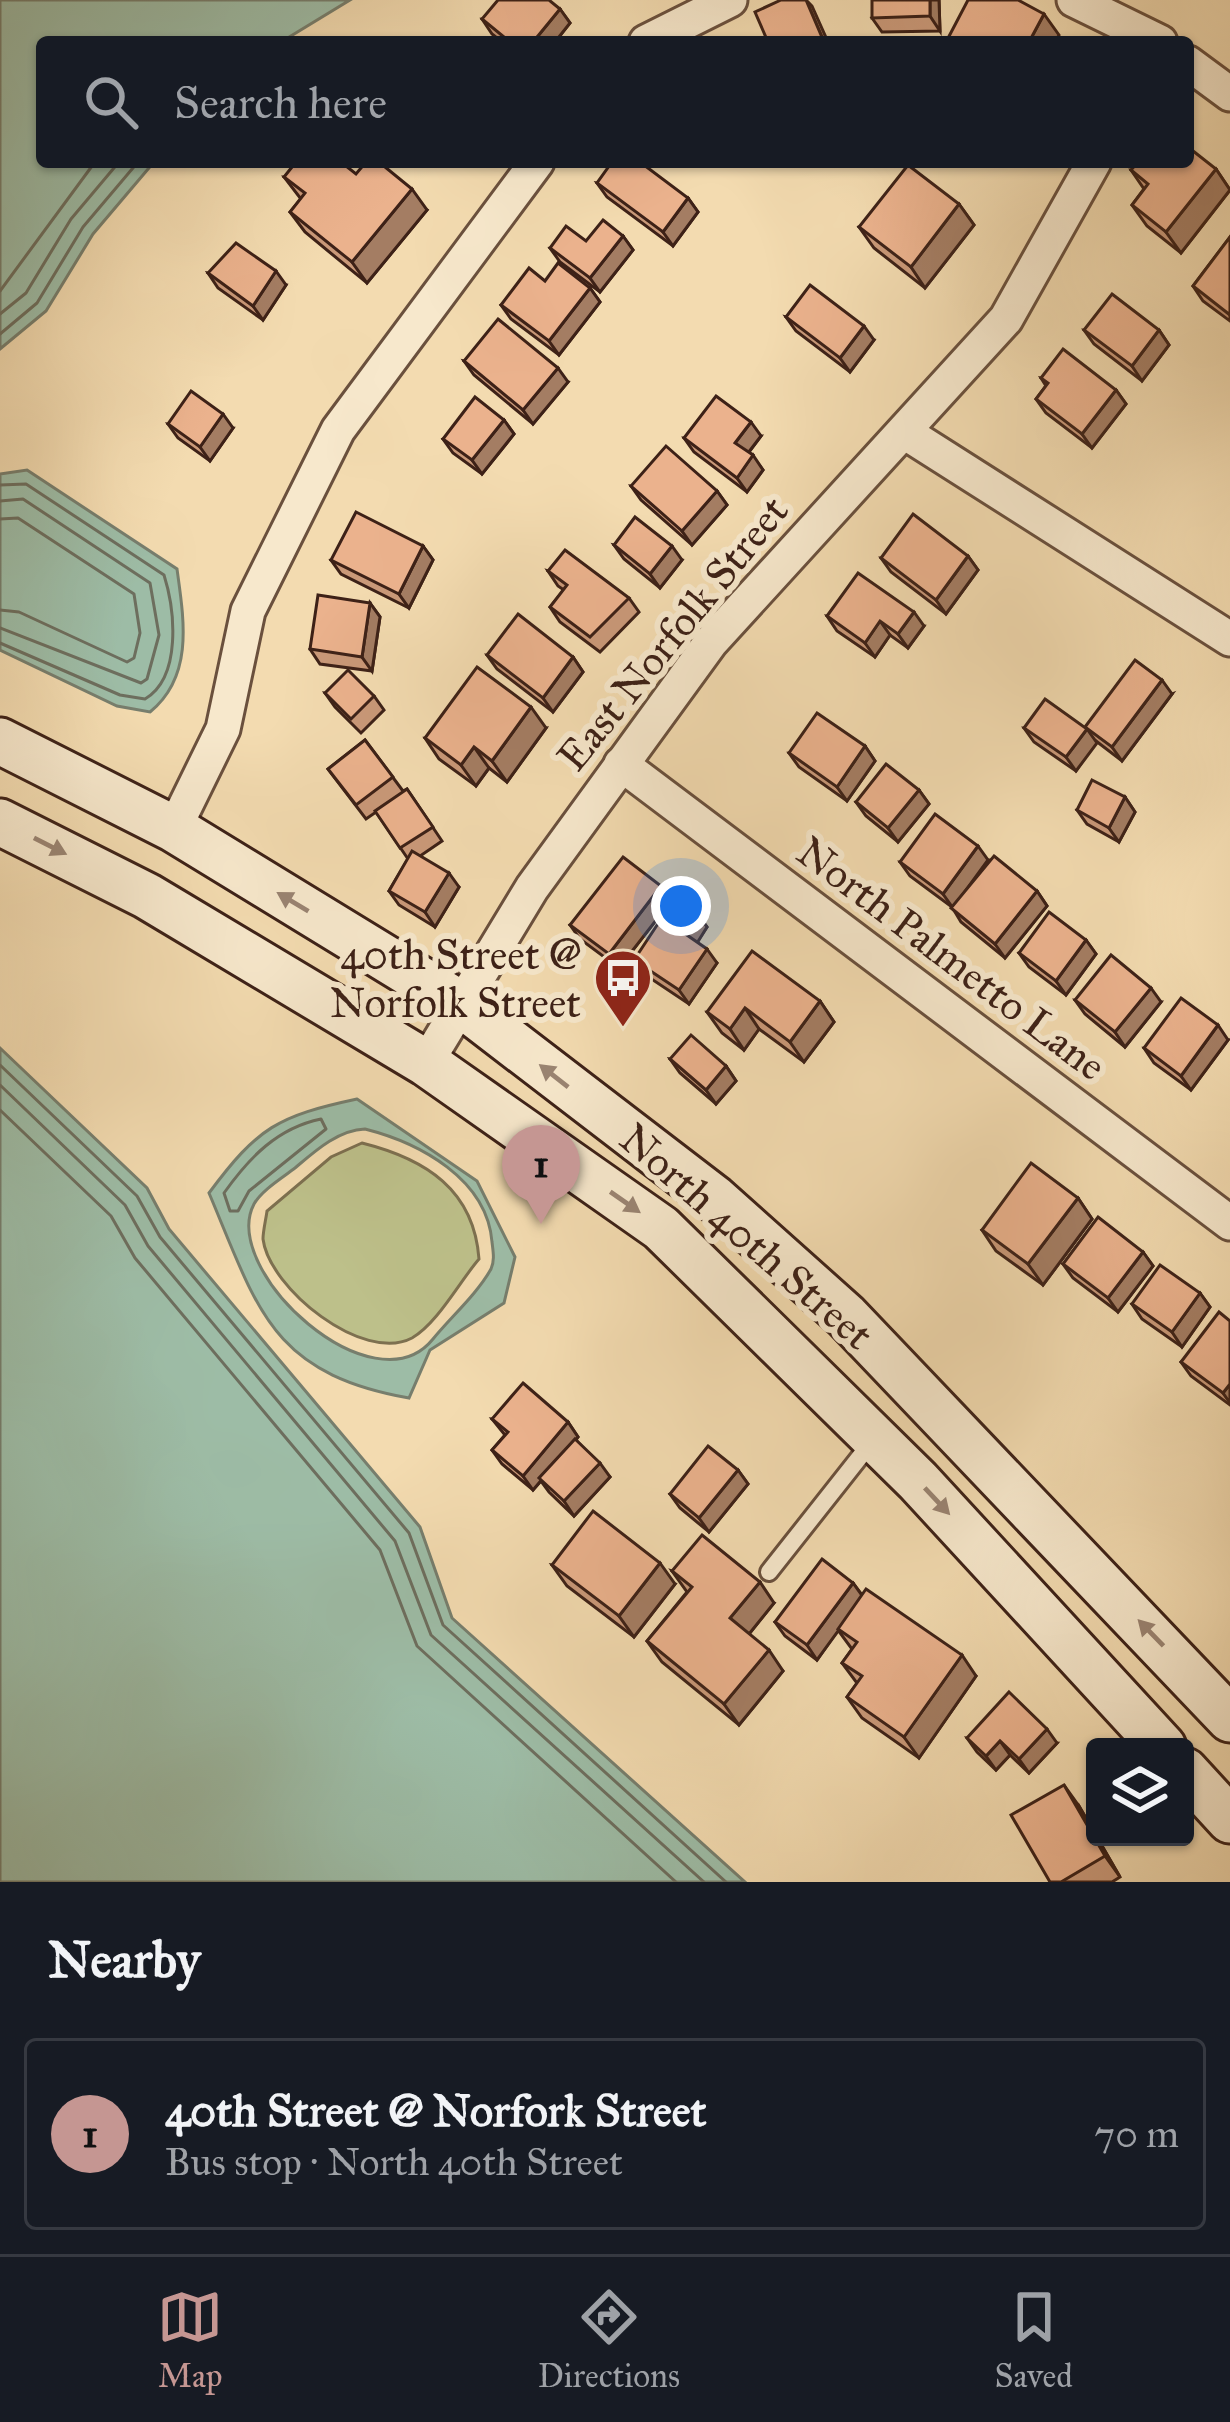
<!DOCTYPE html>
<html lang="en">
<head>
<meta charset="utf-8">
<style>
	:root { --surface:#171b24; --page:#20242c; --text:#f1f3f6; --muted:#9ea1a6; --line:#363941; --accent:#c59692 }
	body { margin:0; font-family:"IM FELL Great Primer",serif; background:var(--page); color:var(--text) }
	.controls { position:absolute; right:36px; bottom:36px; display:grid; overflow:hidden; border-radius:12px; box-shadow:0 3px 9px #0004 }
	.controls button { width:108px; height:108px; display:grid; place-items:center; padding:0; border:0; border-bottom:3px solid var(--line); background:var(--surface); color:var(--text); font:60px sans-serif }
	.you { position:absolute; left:681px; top:906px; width:42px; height:42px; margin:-30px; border:9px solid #fff; border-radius:50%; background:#1a73e8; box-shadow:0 0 0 18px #1a73e833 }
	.badge { display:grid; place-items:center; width:78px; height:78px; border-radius:50%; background:var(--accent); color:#111; font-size:39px; font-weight:700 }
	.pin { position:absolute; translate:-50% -99px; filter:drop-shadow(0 3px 6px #0008) }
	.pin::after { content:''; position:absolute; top:63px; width:42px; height:36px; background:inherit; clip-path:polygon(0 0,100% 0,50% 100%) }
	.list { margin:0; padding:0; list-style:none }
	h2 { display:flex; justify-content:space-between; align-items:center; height:156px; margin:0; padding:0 48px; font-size:51px }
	h2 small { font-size:39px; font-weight:400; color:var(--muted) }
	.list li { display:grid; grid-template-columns:78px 1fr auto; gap:36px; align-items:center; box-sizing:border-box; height:192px; margin:0 24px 24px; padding:0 24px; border:3px solid var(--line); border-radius:12px }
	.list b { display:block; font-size:45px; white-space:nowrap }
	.list p { margin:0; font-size:39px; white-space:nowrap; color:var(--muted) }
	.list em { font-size:39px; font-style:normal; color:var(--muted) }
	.icon { flex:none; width:66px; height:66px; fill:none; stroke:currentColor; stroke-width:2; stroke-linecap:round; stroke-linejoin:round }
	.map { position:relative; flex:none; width:1230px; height:1882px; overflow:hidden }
	.search { position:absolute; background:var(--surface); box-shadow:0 3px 9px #0004; left:36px; right:36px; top:36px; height:132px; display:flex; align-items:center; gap:30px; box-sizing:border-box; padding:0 42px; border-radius:12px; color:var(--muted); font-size:45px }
	.sheet { height:372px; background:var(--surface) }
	nav { display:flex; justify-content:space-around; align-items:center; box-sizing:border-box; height:168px; border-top:3px solid var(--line); background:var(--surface); font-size:33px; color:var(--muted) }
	nav a { display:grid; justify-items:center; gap:6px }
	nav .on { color:var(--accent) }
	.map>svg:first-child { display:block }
	.green { fill:#bdc08a; stroke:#7d7050; stroke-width:3 }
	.water { fill:#9dbca6; stroke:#777e6d; stroke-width:3; fill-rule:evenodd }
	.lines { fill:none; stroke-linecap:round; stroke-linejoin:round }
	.shore { stroke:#6d6e5e; stroke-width:3 }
	.lane-casing { stroke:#6a503d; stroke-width:22 }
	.street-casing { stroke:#6a503d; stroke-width:39 }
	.secondary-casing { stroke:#3d2117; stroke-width:51 }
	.lane { stroke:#f7e8cc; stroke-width:16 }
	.street { stroke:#f7e8cc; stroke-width:33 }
	.secondary { stroke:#f7e8cc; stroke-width:45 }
	.wall { fill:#ca9979; stroke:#3d2117; stroke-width:3 }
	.shaded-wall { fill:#a47d63; stroke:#3d2117; stroke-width:3 }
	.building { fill:#ebb28d; stroke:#3d2117; stroke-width:3 }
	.oneway { fill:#9a8472 }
	.labels { text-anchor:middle; stroke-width:12; stroke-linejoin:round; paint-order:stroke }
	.street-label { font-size:42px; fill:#3d2117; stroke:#f7e8cc }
	.poi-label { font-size:42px; fill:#3d2117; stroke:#f7e8cc; text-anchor:end }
</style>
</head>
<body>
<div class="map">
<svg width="1230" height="1882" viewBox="0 0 1230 1882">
	<rect width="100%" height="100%" fill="#f3dbb0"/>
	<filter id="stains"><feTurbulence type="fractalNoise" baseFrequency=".00167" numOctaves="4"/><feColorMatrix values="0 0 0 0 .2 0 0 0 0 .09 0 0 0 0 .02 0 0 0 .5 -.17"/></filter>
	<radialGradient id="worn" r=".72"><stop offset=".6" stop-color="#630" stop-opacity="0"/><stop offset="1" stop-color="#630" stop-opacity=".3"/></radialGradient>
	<path class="green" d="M 362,1143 C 426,1159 474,1190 479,1259 C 460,1281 437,1324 412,1338 C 363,1364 269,1288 263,1239 C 263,1231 266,1219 267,1211 L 331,1157 Z"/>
	<g class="water">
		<polygon points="0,0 350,0 281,42 42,42 42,162 154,162 93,234 46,311 0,349"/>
		<path d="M 27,470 L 177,569 C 184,620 194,676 150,712 L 117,706 L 0,650 L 0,474 Z"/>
		<polygon points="0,1048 147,1188 169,1229 420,1527 452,1618 745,1882 0,1882"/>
		<path d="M 357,1099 L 477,1181 L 515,1257 L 504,1303 L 430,1350 L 409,1398 C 270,1373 258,1309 209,1193 C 258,1127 278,1116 357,1099 ZM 365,1129 C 420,1143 487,1179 492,1242 C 493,1251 495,1260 491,1269 C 477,1294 451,1317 433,1339 C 374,1412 219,1271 254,1204 C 262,1190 282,1178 295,1168 C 315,1151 338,1130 365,1129 Z"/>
	</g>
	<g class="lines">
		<g class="shore">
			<polyline points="0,291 95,162"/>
			<polyline points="0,314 26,293 71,219 119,162"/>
			<polyline points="0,334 37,303 83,227 138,162"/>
			<path d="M 0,485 L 26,484 L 164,575 C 175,610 182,677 145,699 L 120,695 L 0,643"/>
			<polyline points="0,501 23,499 150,583 159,635 147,679 141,683 0,628"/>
			<polyline points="0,519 18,518 134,594 140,633 134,658 127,662 19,612 0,610"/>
			<polyline points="0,1065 137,1196 160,1237 409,1533 443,1625 726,1882"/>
			<polyline points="0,1085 125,1205 148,1246 395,1541 431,1635 704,1882"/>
			<polyline points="0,1110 111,1216 135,1258 380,1550 417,1646 676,1882"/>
			<path d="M 321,1119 L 326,1129 L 249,1191 L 238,1211 L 230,1211 L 224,1193 C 249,1158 277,1128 321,1119 Z"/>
		</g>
		<g class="lane-casing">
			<polyline id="lane" points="769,1572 874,1439"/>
		</g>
		<g class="street-casing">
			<g id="street">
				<polyline points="1074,0 1160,42"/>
				<polyline points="646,42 730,0"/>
				<polyline points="1188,63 1230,94"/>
				<polyline points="906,433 1230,639"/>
				<polyline points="621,764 1230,1223"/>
				<polyline points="174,829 223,729 248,611 338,430 537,162"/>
				<polyline points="426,1063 532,888 711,642 1006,319 1094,162"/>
			</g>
		</g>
		<g class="secondary-casing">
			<g id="secondary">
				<polyline points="0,741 174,829 465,1007 714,1198 846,1316 1230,1719"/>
				<polyline points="0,822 147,896 426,1063 661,1228 918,1481 1163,1747"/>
				<polyline points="1185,1771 1230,1820"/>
			</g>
		</g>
		<use href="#lane" class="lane"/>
		<use href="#street" class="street"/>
		<use href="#secondary" class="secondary"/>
	</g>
	<g class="wall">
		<polygon points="939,0 940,31 882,32 872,18"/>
		<polygon points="560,9 570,23 555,42 502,42 492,34 482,19"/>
		<polygon points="1216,169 1230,190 1181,253 1147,226 1132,205 1144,189 1131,170"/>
		<polygon points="356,174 427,210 367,283 305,232 290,212 301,199 284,177"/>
		<polygon points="597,183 688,198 698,212 673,246 607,197"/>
		<polygon points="959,204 974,225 925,288 874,248 859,227"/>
		<polygon points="623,236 633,250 600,292 560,262 550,248"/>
		<polygon points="1230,237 1230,321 1203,301 1193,286"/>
		<polygon points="208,273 286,285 263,320 218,288"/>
		<polygon points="545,281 590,288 600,302 559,355 511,319 501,305"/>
		<polygon points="786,317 874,340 850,372 796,331"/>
		<polygon points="1084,330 1159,330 1169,345 1142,381 1094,344"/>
		<polygon points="464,361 568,382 533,424 474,375"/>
		<polygon points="1041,378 1116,390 1126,404 1092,448 1046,413 1036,399 1046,386"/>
		<polygon points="504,420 514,434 482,474 453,453 443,439"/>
		<polygon points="168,424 233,428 210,461 178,438"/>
		<polygon points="761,436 749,452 763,470 747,492 694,452 684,438"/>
		<polygon points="631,486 717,491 727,505 692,545 641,500"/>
		<polygon points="614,545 682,560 660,588 624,559"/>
		<polygon points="423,546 433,560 409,608 341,574 331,560"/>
		<polygon points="968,556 978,570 946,614 891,572 881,558"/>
		<polygon points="548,571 629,598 639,612 600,652 560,622 550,607 564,590 558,586"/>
		<polygon points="370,603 380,617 372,671 320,664 310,649"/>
		<polygon points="827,616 924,626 908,648 890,635 875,657 837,631"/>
		<polygon points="487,655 573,657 583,672 553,712 497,669"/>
		<polygon points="325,693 374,696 384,710 361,733 335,707"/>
		<polygon points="1172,694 1122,761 1096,741 1076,771 1034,742 1024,728 1086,728"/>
		<polygon points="546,728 507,782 489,768 476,786 439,759 425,738"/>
		<polygon points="365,740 403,791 407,789 442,841 420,856 459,887 435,927 399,905 389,891 408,859 376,812 366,819 328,769"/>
		<polygon points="865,746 875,761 847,801 799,767 789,753"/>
		<polygon points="919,790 929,804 898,842 866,816 856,802"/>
		<polygon points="1125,797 1135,812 1119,842 1087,824 1077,810"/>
		<polygon points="988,860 968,888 1037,891 1047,906 1005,958 961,922 952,907 910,876 900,862"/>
		<polygon points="661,886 671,901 619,968 580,939 570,925"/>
		<polygon points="697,913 707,927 697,942 717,963 689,1004 644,974 634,960"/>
		<polygon points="1086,940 1096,954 1066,995 1029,967 1019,953"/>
		<polygon points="1075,1000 1161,1002 1125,1047 1085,1014"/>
		<polygon points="820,1001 834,1022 804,1062 759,1029 744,1050 722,1033 707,1012"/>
		<polygon points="1228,1040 1191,1090 1154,1063 1144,1048"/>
		<polygon points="670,1059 726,1066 736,1081 716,1104 680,1073"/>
		<polygon points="1078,1198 1092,1219 1043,1285 996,1251 982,1230"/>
		<polygon points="1143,1252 1153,1266 1118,1312 1073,1278 1063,1264"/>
		<polygon points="1200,1293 1210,1307 1182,1347 1142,1319 1132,1304"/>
		<polygon points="1230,1321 1230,1405 1191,1376 1181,1362"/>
		<polygon points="492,1419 568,1422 578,1437 576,1440 610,1477 574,1516 549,1492 541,1481 533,1490 502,1464 492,1450 505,1435"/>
		<polygon points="738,1470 748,1484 709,1532 680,1508 670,1494"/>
		<polygon points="552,1565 675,1584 634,1637 567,1586"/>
		<polygon points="672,1571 774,1603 749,1634 783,1671 739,1725 662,1662 647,1641 687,1592"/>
		<polygon points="853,1583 862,1595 976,1676 919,1758 862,1718 847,1697 857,1683 842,1663 852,1649 838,1630 817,1660 785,1636 775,1622"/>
		<polygon points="967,1738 1057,1743 1029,1773 1010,1755 996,1770 977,1752"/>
		<polygon points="1079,1806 1120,1877 1112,1882 1050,1882"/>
	</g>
	<g class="shaded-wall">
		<polygon points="806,0 812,6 828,42 824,42"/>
		<polygon points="930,0 939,0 940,31 930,16"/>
		<polygon points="560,9 570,23 555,42 533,42"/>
		<polygon points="1044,14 1059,35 1055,42 1029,42"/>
		<polygon points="1216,169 1230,190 1181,253 1166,232"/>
		<polygon points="412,189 427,210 367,283 352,262"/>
		<polygon points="688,198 698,212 673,246 663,232"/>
		<polygon points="959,204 974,225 925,288 911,267"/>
		<polygon points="623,236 633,250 600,292 590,278"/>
		<polygon points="276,271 286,285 263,320 253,306"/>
		<polygon points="590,288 600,302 559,355 549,341"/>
		<polygon points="864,326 874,340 850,372 840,358"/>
		<polygon points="1159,330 1169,345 1142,381 1132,366"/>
		<polygon points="558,368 568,382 533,424 523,410"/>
		<polygon points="1116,390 1126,404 1092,448 1082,434"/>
		<polygon points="223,414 233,428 210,461 200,447"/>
		<polygon points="504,420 514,434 482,474 472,460"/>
		<polygon points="751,422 761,436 745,457 735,443"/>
		<polygon points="753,455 763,470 747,492 737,478"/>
		<polygon points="717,491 727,505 692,545 682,531"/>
		<polygon points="423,546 433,560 409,608 399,594"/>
		<polygon points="672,546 682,560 660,588 650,574"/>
		<polygon points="968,556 978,570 946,614 936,600"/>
		<polygon points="370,603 380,617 372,671 362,657"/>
		<polygon points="914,612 924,626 908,648 898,634"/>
		<polygon points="880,621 890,635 875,657 865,643"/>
		<polygon points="573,657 583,672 553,712 543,698"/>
		<polygon points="1162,680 1172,694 1122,761 1112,747"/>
		<polygon points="531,707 546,728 507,782 492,761"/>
		<polygon points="1087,729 1097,743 1076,771 1066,757"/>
		<polygon points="865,746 875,761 847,801 837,787"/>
		<polygon points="474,747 489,768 476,786 461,765"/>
		<polygon points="919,790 929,804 898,842 888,828"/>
		<polygon points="1125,797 1135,812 1119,842 1109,828"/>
		<polygon points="978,846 988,860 953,908 943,894"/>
		<polygon points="449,873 459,887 435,927 425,912"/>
		<polygon points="661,886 671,901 619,968 609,954"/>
		<polygon points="1037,891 1047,906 1005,958 995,944"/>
		<polygon points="697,913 707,927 694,948 684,933"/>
		<polygon points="1086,940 1096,954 1066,995 1056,981"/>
		<polygon points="707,949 717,963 689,1004 679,990"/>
		<polygon points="1151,988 1161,1002 1125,1047 1115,1032"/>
		<polygon points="820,1001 834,1022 804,1062 790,1042"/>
		<polygon points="745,1008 759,1029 744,1050 730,1029"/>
		<polygon points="1218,1025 1228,1040 1191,1090 1181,1076"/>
		<polygon points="726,1066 736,1081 716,1104 706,1090"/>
		<polygon points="1078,1198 1092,1219 1043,1285 1028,1264"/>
		<polygon points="1143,1252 1153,1266 1118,1312 1108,1298"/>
		<polygon points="1200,1293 1210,1307 1182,1347 1172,1332"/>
		<polygon points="1230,1384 1230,1403 1223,1393"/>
		<polygon points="568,1422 578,1437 533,1490 523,1476"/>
		<polygon points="600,1463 610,1477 574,1516 564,1501"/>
		<polygon points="738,1470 748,1484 709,1532 699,1518"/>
		<polygon points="660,1563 675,1584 634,1637 619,1616"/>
		<polygon points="760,1582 774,1603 745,1639 730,1618"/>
		<polygon points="853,1583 863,1597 817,1660 807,1645"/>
		<polygon points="769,1650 783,1671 739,1725 724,1704"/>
		<polygon points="962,1655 976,1676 919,1758 904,1737"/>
		<polygon points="1047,1729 1057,1743 1029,1773 1019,1759"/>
		<polygon points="1000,1741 1010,1755 996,1770 986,1756"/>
		<polygon points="1064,1785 1079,1806 1120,1877 1105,1856"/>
	</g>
	<g class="building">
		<polygon points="498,0 549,0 560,9 533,42 510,42 482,19"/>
		<polygon points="781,0 806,0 824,42 768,42 755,12"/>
		<polygon points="872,0 930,0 930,16 872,18"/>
		<polygon points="968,0 1018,0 1044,14 1029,42 946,42"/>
		<polygon points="1188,147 1216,169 1166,232 1132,205 1148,184 1131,170 1138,162 1188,162"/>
		<polygon points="296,162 341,162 356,174 366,162 379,162 412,189 352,262 290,212 305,193 284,177"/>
		<polygon points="612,162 640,162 688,198 663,232 597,183"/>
		<polygon points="908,165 959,204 911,267 859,227"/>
		<polygon points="603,220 623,236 590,278 550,248 566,226 586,241"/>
		<polygon points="1230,237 1230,315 1193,286"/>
		<polygon points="236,243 276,271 253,306 208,273"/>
		<polygon points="558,263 590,288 549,341 501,305 529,268 545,281"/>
		<polygon points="810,285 864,326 840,358 786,317"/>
		<polygon points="1112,294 1159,330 1132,366 1084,330"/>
		<polygon points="498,319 558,368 523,410 464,361"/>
		<polygon points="1063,349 1116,390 1082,434 1036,399 1048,383 1041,378"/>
		<polygon points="191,391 223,414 200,447 168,424"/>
		<polygon points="716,396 751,422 735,443 753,455 737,478 684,438"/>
		<polygon points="475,397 504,420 472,460 443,439"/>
		<polygon points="666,446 717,491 682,531 631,486"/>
		<polygon points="356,512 423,546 399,594 331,560"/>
		<polygon points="913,514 968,556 936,600 881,558"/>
		<polygon points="635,517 672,546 650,574 614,545"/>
		<polygon points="565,550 629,598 590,637 550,607 567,585 548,571"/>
		<polygon points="858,573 914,612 898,634 880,621 865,643 827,616"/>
		<polygon points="318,595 370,603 362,657 310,649"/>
		<polygon points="518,614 573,657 543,698 487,655"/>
		<polygon points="1135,660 1162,680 1112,747 1085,727"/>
		<polygon points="477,667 531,707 492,761 474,747 461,765 425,738"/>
		<polygon points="348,670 374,696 351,719 325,693"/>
		<polygon points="1045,699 1087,729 1066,757 1024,728"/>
		<polygon points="817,713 865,746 837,787 789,753"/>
		<polygon points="365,740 393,777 356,805 328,769"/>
		<polygon points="886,764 919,790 888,828 856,802"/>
		<polygon points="1092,780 1125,797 1109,828 1077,810"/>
		<polygon points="407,789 433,827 400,848 375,811"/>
		<polygon points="935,814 978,846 943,894 900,862"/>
		<polygon points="412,851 449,873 425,912 389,891"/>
		<polygon points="994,856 1037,891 995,944 951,908"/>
		<polygon points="623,857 661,886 609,954 570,925"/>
		<polygon points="675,898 697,913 684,933 707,949 679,990 634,960"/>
		<polygon points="1049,912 1086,940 1056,981 1019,953"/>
		<polygon points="752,951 820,1001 790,1042 745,1008 730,1029 707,1012"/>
		<polygon points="1111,955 1151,988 1115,1032 1075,1000"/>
		<polygon points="1181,998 1218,1025 1181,1076 1144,1048"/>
		<polygon points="691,1035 726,1066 706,1090 670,1059"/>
		<polygon points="1031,1163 1078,1198 1028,1264 982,1230"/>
		<polygon points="1098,1217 1143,1252 1108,1298 1063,1264"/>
		<polygon points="1160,1265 1200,1293 1172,1332 1132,1304"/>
		<polygon points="1219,1312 1230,1321 1230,1384 1223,1393 1181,1362"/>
		<polygon points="523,1383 568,1422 523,1476 492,1450 508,1432 492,1419"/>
		<polygon points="575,1439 600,1463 564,1501 539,1478"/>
		<polygon points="708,1446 738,1470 699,1518 670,1494"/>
		<polygon points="593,1511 660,1563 619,1616 552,1565"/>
		<polygon points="702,1535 760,1582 730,1618 769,1650 724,1704 647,1641 692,1587 672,1571"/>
		<polygon points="822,1559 853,1583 807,1645 775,1622"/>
		<polygon points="866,1589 962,1655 904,1737 847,1697 862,1676 842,1663 857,1642 838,1629"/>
		<polygon points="1009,1692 1047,1729 1019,1759 1000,1741 986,1756 967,1738"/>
		<polygon points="1064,1785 1105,1856 1061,1882 1050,1882 1011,1815"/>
	</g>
	<defs><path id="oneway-solid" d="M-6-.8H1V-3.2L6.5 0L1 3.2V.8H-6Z" transform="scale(3)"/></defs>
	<g class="oneway">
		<use href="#oneway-solid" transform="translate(50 846) rotate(27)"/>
		<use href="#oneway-solid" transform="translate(293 902) rotate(-149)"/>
		<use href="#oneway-solid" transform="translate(554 1076) rotate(-142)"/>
		<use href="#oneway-solid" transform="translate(625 1202) rotate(35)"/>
		<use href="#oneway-solid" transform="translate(937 1501) rotate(47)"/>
		<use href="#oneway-solid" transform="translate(1151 1633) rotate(-134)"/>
	</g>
	<defs>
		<g id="bus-pin" transform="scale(3)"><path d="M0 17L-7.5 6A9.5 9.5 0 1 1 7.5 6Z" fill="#8f2418" stroke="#f7e8cc"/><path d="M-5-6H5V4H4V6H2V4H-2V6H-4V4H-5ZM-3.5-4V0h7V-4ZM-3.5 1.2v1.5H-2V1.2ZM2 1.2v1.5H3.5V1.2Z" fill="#fff"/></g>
	</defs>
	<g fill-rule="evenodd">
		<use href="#bus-pin" x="623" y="978"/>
	</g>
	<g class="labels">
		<g class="street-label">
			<text transform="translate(672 633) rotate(-51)" y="15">East Norfolk Street</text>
			<text transform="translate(952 958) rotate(37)" y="15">North Palmetto Lane</text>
			<text transform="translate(747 1236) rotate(41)" y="15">North 40th Street</text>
		</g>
		<g class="poi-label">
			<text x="581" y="969">40th Street @<tspan x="581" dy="48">Norfolk Street</tspan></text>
		</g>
	</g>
	<rect width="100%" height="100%" filter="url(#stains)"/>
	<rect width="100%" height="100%" fill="url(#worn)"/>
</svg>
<div class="controls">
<button><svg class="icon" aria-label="layers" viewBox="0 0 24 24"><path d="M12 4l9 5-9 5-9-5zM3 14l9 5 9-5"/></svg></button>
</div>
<div class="you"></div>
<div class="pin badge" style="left:541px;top:1224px">1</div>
<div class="search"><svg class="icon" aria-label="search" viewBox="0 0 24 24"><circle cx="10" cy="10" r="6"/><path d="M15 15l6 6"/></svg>Search here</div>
</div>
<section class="sheet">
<h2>Nearby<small></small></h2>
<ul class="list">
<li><span class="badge">1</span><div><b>40th Street @ Norfork Street</b><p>Bus stop · North 40th Street</p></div><em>70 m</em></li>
</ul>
</section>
<nav>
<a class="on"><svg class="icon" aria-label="map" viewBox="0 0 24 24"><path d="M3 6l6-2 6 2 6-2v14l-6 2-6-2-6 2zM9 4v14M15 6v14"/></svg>Map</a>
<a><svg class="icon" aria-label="directions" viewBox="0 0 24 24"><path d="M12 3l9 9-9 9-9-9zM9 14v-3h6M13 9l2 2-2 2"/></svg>Directions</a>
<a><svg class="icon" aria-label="saved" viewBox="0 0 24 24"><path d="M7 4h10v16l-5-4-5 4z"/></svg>Saved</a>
</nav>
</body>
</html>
